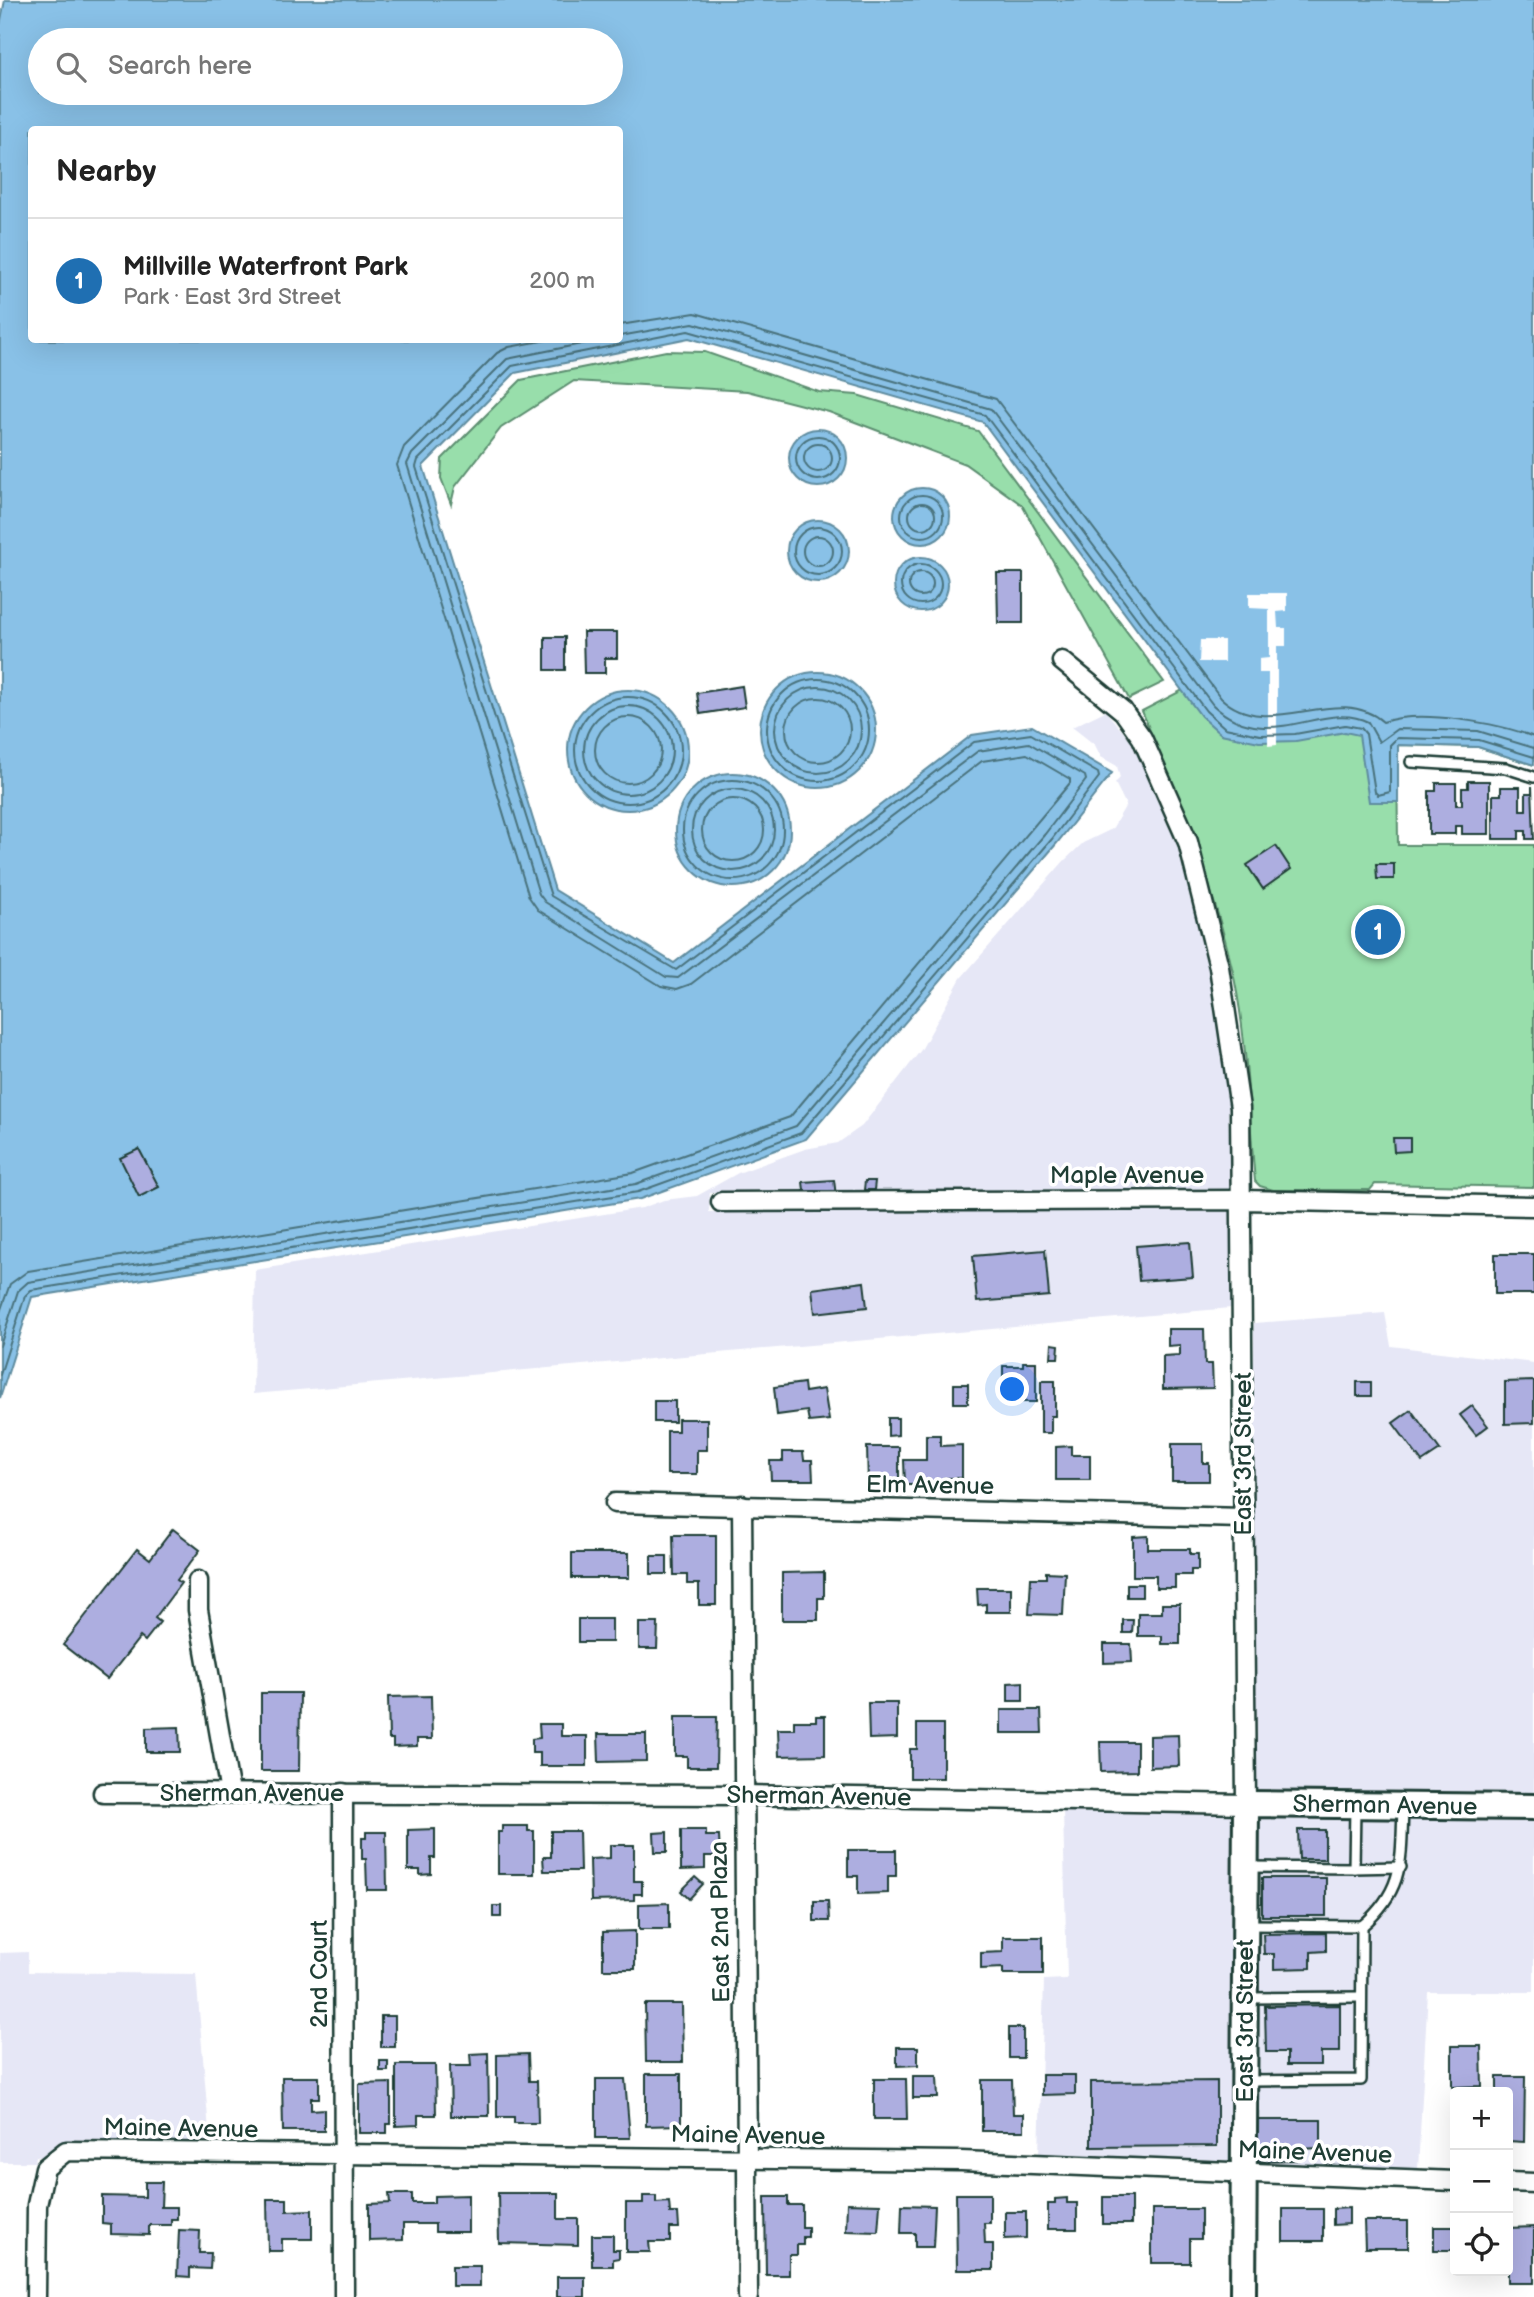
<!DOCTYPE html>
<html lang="en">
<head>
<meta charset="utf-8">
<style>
	:root { --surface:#fff; --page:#f6f6f6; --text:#222; --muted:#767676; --line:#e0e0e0; --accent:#1f6fb2 }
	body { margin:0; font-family:"Balsamiq Sans",sans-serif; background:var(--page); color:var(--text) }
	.controls { position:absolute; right:21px; bottom:21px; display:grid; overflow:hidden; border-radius:7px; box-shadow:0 7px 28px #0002 }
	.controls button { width:63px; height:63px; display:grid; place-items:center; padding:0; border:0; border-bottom:2px solid var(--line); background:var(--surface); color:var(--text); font:35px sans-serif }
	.you { position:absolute; left:1013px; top:1390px; width:24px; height:24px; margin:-18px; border:5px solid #fff; border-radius:50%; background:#1a73e8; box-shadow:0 0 0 10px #1a73e833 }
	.badge { display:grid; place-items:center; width:46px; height:46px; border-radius:50%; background:var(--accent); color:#fff; font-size:23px; font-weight:700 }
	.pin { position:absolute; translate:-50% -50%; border:4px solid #fff; box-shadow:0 2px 7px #0006 }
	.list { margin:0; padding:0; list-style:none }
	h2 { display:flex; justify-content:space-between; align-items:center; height:91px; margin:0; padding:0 28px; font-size:30px }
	h2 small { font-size:23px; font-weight:400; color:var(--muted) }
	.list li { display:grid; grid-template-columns:46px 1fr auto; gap:21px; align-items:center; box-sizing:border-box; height:126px; padding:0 28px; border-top:2px solid var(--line) }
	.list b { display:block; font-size:26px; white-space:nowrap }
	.list p { margin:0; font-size:23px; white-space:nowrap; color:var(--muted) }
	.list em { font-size:23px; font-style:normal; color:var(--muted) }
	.icon { flex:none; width:38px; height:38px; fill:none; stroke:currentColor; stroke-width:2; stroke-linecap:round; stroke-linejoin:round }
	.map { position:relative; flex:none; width:1534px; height:2297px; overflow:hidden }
	.search { position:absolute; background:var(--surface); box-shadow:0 7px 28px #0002; left:28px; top:28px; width:595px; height:77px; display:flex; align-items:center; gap:18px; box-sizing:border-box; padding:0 24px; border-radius:38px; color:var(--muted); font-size:26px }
	.panel { position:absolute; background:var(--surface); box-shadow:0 7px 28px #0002; left:28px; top:126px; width:595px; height:217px; border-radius:7px }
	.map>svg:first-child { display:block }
	.built { fill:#e6e7f6 }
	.green { fill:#98deab; stroke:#5c8e70; stroke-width:2 }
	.water { fill:#89c1e7; stroke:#5f8c9f; stroke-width:2; fill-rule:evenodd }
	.pier { fill:#fff }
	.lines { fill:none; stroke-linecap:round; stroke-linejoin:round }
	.shore { stroke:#49727c; stroke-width:2 }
	.building { fill:#adaee0; stroke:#1f3d34; stroke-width:2 }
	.lane-casing { stroke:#1f3d34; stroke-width:14 }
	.street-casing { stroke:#1f3d34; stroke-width:23 }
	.secondary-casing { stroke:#1f3d34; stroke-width:30 }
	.lane { stroke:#fff; stroke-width:9 }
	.street { stroke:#fff; stroke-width:18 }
	.secondary { stroke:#fff; stroke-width:24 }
	.labels { text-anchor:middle; stroke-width:7; stroke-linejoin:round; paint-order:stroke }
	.street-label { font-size:24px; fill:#1f3d34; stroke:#fff }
</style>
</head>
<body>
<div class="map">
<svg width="1534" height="2297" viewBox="0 0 1534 2297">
	<rect width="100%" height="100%" fill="#fff"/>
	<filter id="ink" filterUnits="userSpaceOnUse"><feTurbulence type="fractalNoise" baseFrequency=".0143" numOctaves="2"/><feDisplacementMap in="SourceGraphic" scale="14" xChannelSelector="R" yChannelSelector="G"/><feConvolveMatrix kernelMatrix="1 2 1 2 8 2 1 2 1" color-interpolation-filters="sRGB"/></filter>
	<g filter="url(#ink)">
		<g class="built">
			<polygon points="1105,711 1132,742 1177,845 1208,968 1228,1094 1230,1190 710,1192 709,1212 1230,1210 1231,1308 253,1394 255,1270 642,1208 664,1200 697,1196 738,1173 805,1149 838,1143 862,1126 921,1050 961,978 1064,861 1083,843 1112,829 1126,805 1115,783 1120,778 1117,766 1101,757 1095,745 1072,727"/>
			<polygon points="1385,1313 1391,1346 1534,1363 1534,1795 1255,1794 1254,1323"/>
			<polygon points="1063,1810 1232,1813 1229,2164 1039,2155 1044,1980 1067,1979"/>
			<polygon points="1255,1814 1534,1815 1534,1992 1428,1992 1418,2169 1252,2165"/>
			<polygon points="28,1952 28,1972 196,1974 210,2143 67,2141 41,2157 36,2156 35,2162 0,2162 0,1953"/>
		</g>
		<g class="green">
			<polygon points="666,351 705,352 819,392 857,395 978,431 1164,682 1129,699 1022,505 965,464 829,412 747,391 574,381 501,428 455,487 451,504 441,478 442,459 521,380"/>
			<path d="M 1257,619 L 1534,765 L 1478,747 L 1397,745 L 1398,845 L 1534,845 L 1534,1187 L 1375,1184 L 1370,1190 L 1273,1190 L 1260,1186 L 1255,1181 C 1248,1110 1248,1038 1232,968 C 1212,880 1176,795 1142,711 L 1185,689 Z"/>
		</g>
		<g class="water">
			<path d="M 5,0 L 1534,0 L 1534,765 L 1478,747 L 1398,745 L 1398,802 L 1369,802 L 1359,735 L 1345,732 L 1296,741 L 1259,742 L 1221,734 L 1201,716 L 983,422 L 689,338 L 515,373 L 423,466 L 555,890 L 674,963 L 972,735 L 1032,726 L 1112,773 L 1057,843 L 806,1139 L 640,1199 L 32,1297 L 0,1398 L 0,25 ZM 40,40 L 611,40 L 611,93 L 40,93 ZM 32,130 L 620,130 L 620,340 L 32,340 Z"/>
			<circle cx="818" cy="458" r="29"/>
			<circle cx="922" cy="516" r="28"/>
			<circle cx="818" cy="551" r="31"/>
			<circle cx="921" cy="584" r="27"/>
			<circle cx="818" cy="730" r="58"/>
			<circle cx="628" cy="750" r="60"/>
			<circle cx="733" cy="830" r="57"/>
		</g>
		<g class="pier">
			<polygon points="1249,593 1287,593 1287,611 1277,612 1278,628 1286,628 1286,646 1277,646 1277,745 1268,746 1268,673 1259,673 1259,659 1269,658 1269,609 1249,608"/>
			<polygon points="1200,640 1224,640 1224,662 1199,662"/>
		</g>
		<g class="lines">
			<g class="shore">
				<path d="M 620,325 L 695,313 L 996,399 L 1221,698 C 1269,743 1337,681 1383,722 C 1420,709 1498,723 1534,737"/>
				<path d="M 620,336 L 693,323 L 991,409 L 1213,705 C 1267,756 1324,699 1368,722 L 1379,742 L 1397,729 L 1478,731 L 1534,748"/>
				<circle cx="818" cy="458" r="22"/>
				<circle cx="818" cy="458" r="14"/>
				<circle cx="922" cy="516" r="21"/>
				<circle cx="922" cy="516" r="13"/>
				<circle cx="818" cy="551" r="24"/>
				<circle cx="818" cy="551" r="15"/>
				<circle cx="921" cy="584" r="20"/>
				<circle cx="921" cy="584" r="12"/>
				<circle cx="818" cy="730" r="51"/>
				<circle cx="818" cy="730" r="43"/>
				<circle cx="628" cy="750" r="53"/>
				<circle cx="818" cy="730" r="32"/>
				<circle cx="628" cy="750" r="44"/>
				<circle cx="628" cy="750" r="33"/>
				<circle cx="733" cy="830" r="50"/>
				<circle cx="733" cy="830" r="41"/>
				<circle cx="733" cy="830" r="31"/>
				<polyline points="0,1312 10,1284 28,1271 633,1173 790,1117 1070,783 1070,779 1027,754 982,761 691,984 677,989 661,986 538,910 529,897 397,465 404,447 497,353 509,347 547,340"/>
				<polyline points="0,1346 18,1291 28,1282 636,1184 796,1126 1045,834 1086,780 1085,776 1029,743 978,751 678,978 666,977 545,902 539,894 407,464 412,454 507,359 601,340"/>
				<polyline points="0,1375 25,1296 31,1290 638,1192 801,1133 1052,839 1099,777 1098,773 1031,734 974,742 676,970 551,896 416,467 418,460 512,366 688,331 985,415 1206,711 1225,728 1260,735 1295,734 1345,725 1361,728 1366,734 1375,792 1378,795 1390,792 1390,745 1397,738 1479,740 1534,757"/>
			</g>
		</g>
		<g class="building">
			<polygon points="997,573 1023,573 1023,623 998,623"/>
			<polygon points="583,632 617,632 617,658 605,658 605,673 584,673"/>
			<rect x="545" y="637" width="20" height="33"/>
			<polygon points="742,686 745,707 700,714 697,693"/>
			<polygon points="1468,781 1489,781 1489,834 1462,834 1462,826 1455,826 1455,834 1429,834 1429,791 1436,791 1436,783 1456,783 1456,805 1462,805 1462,788 1468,788"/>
			<polygon points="1532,786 1534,839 1526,839 1526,831 1519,831 1519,839 1493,839 1493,795 1501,795 1501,787 1520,787 1520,810 1526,810 1526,793 1532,793"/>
			<polygon points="1276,846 1291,869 1263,889 1247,865"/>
			<polygon points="1376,864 1394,864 1394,879 1377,879"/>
			<polygon points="1393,1138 1410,1138 1410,1151 1394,1152"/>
			<polygon points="139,1149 159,1187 139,1197 120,1158"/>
			<polygon points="834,1180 836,1196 805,1198 803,1182"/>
			<polygon points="865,1181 875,1181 874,1190 864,1190"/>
			<polygon points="1190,1242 1193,1277 1139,1281 1136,1246"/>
			<polygon points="1045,1250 1049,1296 977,1302 973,1256"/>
			<rect x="1495" y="1254" width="39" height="40"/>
			<polygon points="864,1282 867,1307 815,1313 812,1289"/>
			<polygon points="1168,1329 1204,1329 1205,1364 1212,1364 1213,1388 1163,1389 1163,1356 1180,1355 1180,1345 1168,1346"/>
			<polygon points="1052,1344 1059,1345 1058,1358 1051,1358"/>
			<polygon points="1023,1362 1036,1362 1036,1402 1003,1402 1003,1366 1023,1366"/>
			<polygon points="1041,1381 1055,1381 1055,1416 1051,1416 1051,1433 1041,1433"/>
			<polygon points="1534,1381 1534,1423 1505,1424 1505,1382"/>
			<rect x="1357" y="1382" width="14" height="14"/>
			<polygon points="804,1383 805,1392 824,1389 829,1420 809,1422 807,1411 777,1415 774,1387"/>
			<rect x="954" y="1384" width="14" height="19"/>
			<rect x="654" y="1401" width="21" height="21"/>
			<polygon points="1472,1406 1488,1426 1476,1435 1460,1415"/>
			<polygon points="1411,1410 1440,1450 1422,1462 1393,1423"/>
			<polygon points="888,1418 898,1418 898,1435 888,1436"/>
			<polygon points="678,1419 707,1419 707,1450 697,1450 697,1474 667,1474 667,1431 678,1431"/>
			<polygon points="926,1435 940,1435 940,1446 962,1445 962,1478 944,1478 944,1485 905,1485 904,1460 926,1460"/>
			<polygon points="1172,1444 1203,1444 1203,1463 1209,1463 1209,1481 1172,1481"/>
			<polygon points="1071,1446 1071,1455 1090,1455 1090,1480 1056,1480 1056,1447"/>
			<polygon points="867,1447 899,1447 899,1484 868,1484"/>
			<polygon points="783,1452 803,1452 804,1460 812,1460 813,1480 771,1480 770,1461 783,1461"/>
			<polygon points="173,1529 200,1550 177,1580 181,1583 155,1618 160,1622 145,1641 140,1637 107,1679 63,1645 137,1549 150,1559"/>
			<polygon points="673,1535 716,1535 716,1605 699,1605 699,1584 687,1584 687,1575 674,1575"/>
			<polygon points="1148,1536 1148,1549 1190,1549 1190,1554 1198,1554 1198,1570 1191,1570 1191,1575 1175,1575 1175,1588 1156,1588 1156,1576 1133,1576 1133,1537"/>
			<rect x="572" y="1553" width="57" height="25"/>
			<rect x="651" y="1556" width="16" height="18"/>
			<polygon points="824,1572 824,1598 818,1598 818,1620 782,1620 782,1573"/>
			<polygon points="1046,1572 1065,1573 1063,1615 1029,1614 1031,1578 1046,1578"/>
			<rect x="1127" y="1584" width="15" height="13"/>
			<polygon points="977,1588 1011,1588 1011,1612 986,1612 986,1604 978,1605"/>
			<polygon points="1162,1604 1180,1604 1180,1644 1162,1644 1162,1636 1138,1636 1138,1613 1162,1613"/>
			<rect x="578" y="1619" width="34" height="23"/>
			<polygon points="1123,1620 1133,1620 1132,1633 1123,1633"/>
			<polygon points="639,1623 658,1623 657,1649 639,1649"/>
			<polygon points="1104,1644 1131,1644 1132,1662 1104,1663"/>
			<polygon points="1023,1682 1023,1701 1008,1701 1008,1683"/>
			<polygon points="261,1693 300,1693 299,1771 261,1771"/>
			<polygon points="431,1696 432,1739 417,1739 417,1746 393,1747 393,1739 389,1739 388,1697"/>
			<polygon points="868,1703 897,1703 897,1738 869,1739"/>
			<polygon points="1001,1710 1041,1710 1042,1733 1001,1733"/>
			<polygon points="816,1716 825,1716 825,1755 779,1756 778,1729 794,1729 794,1721 816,1721"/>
			<polygon points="675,1717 717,1717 716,1767 687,1767 687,1756 675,1756"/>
			<polygon points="539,1724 561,1724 561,1736 587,1736 587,1766 540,1766 540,1753 532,1753 532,1739 540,1738"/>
			<polygon points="917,1724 943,1724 943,1778 910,1778 910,1749 917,1749"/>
			<polygon points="179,1727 180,1752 146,1752 146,1728"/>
			<polygon points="598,1734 646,1734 646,1761 599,1762"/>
			<polygon points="1178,1735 1179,1766 1150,1767 1150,1736"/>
			<polygon points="1100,1742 1137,1742 1137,1771 1101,1772"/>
			<polygon points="502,1826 528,1826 528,1831 534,1831 534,1874 498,1874 498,1832 502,1832"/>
			<polygon points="435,1829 435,1858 431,1858 431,1874 420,1875 420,1870 408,1870 408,1830"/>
			<polygon points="681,1830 706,1830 706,1836 719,1836 720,1856 705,1856 705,1869 681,1870"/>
			<polygon points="1298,1830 1325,1830 1325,1859 1299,1859"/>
			<polygon points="551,1831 579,1831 580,1871 544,1871 543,1857 551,1857"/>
			<polygon points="366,1832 386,1832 387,1890 367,1890 366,1859 362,1859 362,1838 366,1838"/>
			<polygon points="667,1832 667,1852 655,1852 654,1833"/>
			<polygon points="610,1845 634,1845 634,1881 642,1881 642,1894 634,1894 634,1900 591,1901 590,1859 610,1858"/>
			<polygon points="848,1850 896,1850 896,1876 888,1876 888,1893 858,1894 858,1876 848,1876"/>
			<polygon points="695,1877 703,1884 689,1899 681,1891"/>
			<rect x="1262" y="1878" width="64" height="38"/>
			<polygon points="814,1901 828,1901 829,1921 814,1921"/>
			<polygon points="669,1903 669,1929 639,1929 639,1904"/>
			<rect x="493" y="1906" width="8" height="11"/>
			<polygon points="635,1931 635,1969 603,1969 603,1932"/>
			<polygon points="1326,1933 1326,1951 1311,1952 1311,1968 1274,1969 1274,1954 1264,1954 1263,1934"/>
			<polygon points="1003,1937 1043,1937 1043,1974 1003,1974 1003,1968 981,1969 981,1953 1003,1952"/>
			<polygon points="645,2004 682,2004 683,2062 646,2062"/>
			<polygon points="1340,2005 1340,2052 1321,2052 1321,2065 1287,2065 1287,2052 1266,2052 1265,2006"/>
			<rect x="381" y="2016" width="14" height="31"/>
			<rect x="1009" y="2028" width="14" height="30"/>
			<polygon points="1452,2046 1481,2046 1482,2086 1452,2087"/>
			<polygon points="897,2047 918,2047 918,2065 897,2066"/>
			<polygon points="488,2053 489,2116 451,2116 450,2066 471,2066 470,2054"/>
			<polygon points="528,2054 529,2081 537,2081 538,2123 514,2123 514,2117 497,2117 497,2055"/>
			<rect x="380" y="2061" width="8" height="10"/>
			<polygon points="396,2065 435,2065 436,2115 418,2115 418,2125 396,2126"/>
			<polygon points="646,2074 681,2074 681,2125 646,2126"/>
			<polygon points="1042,2075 1075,2075 1075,2094 1042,2095"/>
			<polygon points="913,2076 937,2076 938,2098 913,2098"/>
			<polygon points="282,2077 319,2077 319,2098 311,2098 311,2110 324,2109 324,2131 283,2131"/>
			<polygon points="1497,2077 1525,2077 1524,2142 1508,2141 1508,2092 1497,2092"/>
			<polygon points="596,2079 625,2079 630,2138 596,2138"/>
			<polygon points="874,2079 906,2079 907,2119 874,2119"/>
			<polygon points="982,2080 1012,2080 1013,2114 1024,2114 1024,2131 982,2131"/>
			<polygon points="1217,2081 1217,2146 1091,2147 1091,2082"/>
			<polygon points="391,2083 391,2124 387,2124 387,2133 359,2133 359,2084"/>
			<polygon points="1255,2120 1321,2120 1321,2148 1299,2149 1299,2160 1256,2161"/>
			<polygon points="145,2182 162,2182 161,2207 177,2207 177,2219 171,2219 171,2225 149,2225 149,2235 111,2234 111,2224 102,2223 102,2196 145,2197"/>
			<polygon points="498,2193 558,2193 558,2219 578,2219 578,2245 499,2243"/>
			<polygon points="389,2194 412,2194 412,2203 434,2203 434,2196 468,2195 468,2232 435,2232 435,2224 403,2224 403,2240 369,2241 369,2204 390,2203"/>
			<polygon points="956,2194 990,2194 990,2223 984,2223 985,2244 993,2244 993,2270 957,2270"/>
			<polygon points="643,2196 656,2196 656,2203 669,2202 670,2213 678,2213 679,2228 670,2228 670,2242 649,2242 650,2252 626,2252 626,2203 643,2203"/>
			<polygon points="765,2197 788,2197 788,2205 802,2205 802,2227 808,2227 808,2237 803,2237 803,2245 797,2245 797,2255 789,2255 789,2275 766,2275"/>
			<rect x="1103" y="2197" width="28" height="27"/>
			<polygon points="1067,2198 1067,2203 1077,2203 1077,2229 1048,2229 1048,2204 1055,2204 1055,2199"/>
			<polygon points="267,2199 287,2199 287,2211 312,2210 312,2239 282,2239 282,2251 268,2251"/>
			<polygon points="847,2203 880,2204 878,2232 846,2231"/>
			<polygon points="902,2205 935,2206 933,2247 915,2247 915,2233 901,2233"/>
			<polygon points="1349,2208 1349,2224 1333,2225 1333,2209"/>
			<polygon points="1152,2209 1201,2209 1201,2239 1190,2239 1190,2263 1152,2263"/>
			<rect x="1283" y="2209" width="40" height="32"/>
			<polygon points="1005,2212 1026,2212 1026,2238 1005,2239"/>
			<polygon points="1364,2221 1408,2221 1408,2248 1365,2248"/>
			<rect x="1434" y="2227" width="21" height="23"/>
			<polygon points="1534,2227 1534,2283 1508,2283 1508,2228"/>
			<polygon points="179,2230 200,2231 199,2253 211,2253 210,2269 190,2268 190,2277 177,2276"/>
			<polygon points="592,2235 613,2235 613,2250 619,2250 619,2258 613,2259 613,2266 592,2266"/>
			<rect x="452" y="2266" width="28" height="20"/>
			<rect x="557" y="2277" width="28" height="20"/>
		</g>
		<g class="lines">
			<g class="lane-casing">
				<g id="lane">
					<polyline points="1411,762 1506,768 1534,777"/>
					<polyline points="1247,1867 1354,1868 1355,1807"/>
					<polyline points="1354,1868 1401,1867"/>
					<polyline points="1248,1925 1362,1926"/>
					<polyline points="1247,1998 1361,1997"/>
					<path d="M 1246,2081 L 1361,2080 L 1362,1926 C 1405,1889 1401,1860 1403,1806"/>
				</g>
			</g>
			<g class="street-casing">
				<g id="street">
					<polyline points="721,1202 1242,1200 1534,1206"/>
					<polyline points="615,1503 1244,1518"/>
					<polyline points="742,1505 748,2297"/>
					<polyline points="198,1581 198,1610 230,1793"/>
					<polyline points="103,1793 742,1795 1246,1804 1240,1108 1219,967 1188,842 1142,738 1123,711 1062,661"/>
					<polyline points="343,1793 344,2297"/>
					<polyline points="1508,2182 1534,2183"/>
					<polyline points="36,2297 37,2205 45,2168 66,2151 961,2161 1455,2181"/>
				</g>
			</g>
			<g class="secondary-casing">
				<polyline id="secondary" points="1243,2297 1246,1804 1534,1807"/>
			</g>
			<use href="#lane" class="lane"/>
			<use href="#street" class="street"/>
			<use href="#secondary" class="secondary"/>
		</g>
	</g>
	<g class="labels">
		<g class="street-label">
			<text x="1127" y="1183">Maple Avenue</text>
			<text transform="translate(1243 1454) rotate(-90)" y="8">East 3rd Street</text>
			<text transform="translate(930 1485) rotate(1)" y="8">Elm Avenue</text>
			<text x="252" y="1801">Sherman Avenue</text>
			<text transform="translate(819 1796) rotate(1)" y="8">Sherman Avenue</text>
			<text transform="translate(1385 1805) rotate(1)" y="8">Sherman Avenue</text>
			<text transform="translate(720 1922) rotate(-91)" y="8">East 2nd Plaza</text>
			<text transform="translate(319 1974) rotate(-90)" y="8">2nd Court</text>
			<text transform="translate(1245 2021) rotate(-90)" y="8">East 3rd Street</text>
			<text transform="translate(181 2128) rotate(1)" y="8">Maine Avenue</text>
			<text transform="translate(748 2135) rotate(1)" y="8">Maine Avenue</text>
			<text transform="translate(1315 2152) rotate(2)" y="8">Maine Avenue</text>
		</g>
	</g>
</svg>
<div class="controls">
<button>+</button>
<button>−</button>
<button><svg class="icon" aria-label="locate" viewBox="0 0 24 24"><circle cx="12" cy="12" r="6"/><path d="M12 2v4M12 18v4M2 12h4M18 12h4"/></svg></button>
</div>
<div class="you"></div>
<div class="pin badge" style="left:1378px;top:932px">1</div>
<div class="search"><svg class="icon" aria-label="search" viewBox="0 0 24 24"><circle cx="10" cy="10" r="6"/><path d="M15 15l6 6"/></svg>Search here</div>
<section class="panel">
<h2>Nearby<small></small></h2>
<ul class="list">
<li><span class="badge">1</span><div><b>Millville Waterfront Park</b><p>Park · East 3rd Street</p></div><em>200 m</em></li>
</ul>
</section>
</div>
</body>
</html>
